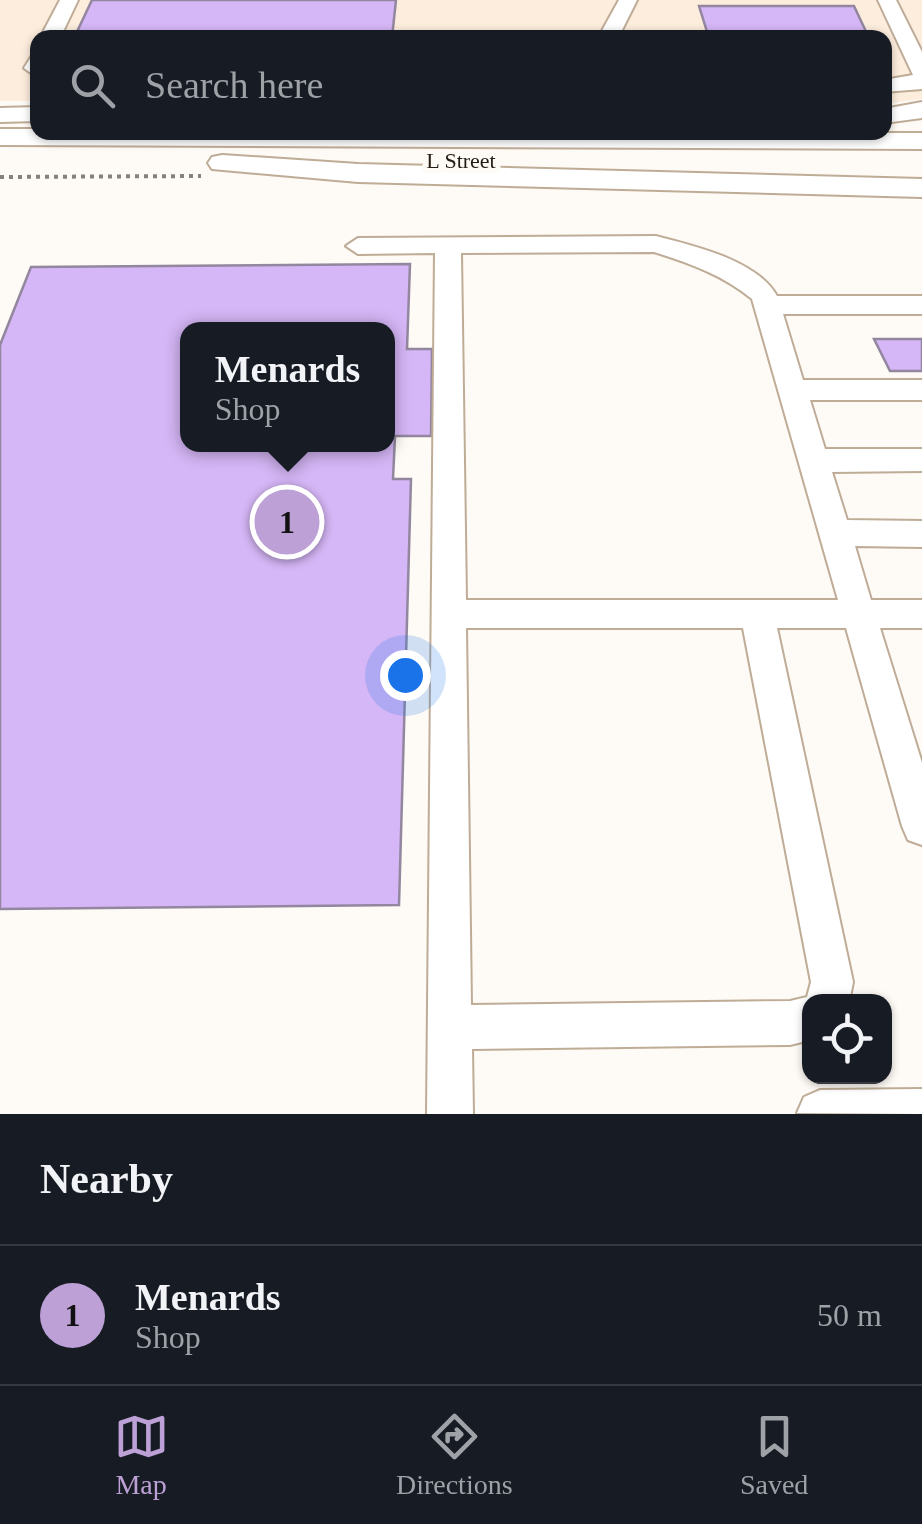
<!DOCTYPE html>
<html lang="en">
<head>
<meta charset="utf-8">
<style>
	:root { --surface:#171b24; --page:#242831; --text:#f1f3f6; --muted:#9ea1a6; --line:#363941; --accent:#bca0d6 }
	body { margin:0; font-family:Georgia,serif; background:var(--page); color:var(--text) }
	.controls { position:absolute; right:30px; bottom:30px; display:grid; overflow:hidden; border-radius:20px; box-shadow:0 2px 8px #0004 }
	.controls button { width:90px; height:90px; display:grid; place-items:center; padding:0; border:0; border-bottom:2px solid var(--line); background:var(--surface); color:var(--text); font:50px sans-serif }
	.you { position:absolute; left:405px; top:675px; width:35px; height:35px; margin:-25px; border:8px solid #fff; border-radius:50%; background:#1a73e8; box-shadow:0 0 0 15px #1a73e833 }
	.badge { display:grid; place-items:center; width:65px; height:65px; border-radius:50%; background:var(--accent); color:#111; font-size:32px; font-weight:700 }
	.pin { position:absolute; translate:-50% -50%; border:5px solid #fff; box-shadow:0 2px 10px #0006 }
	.popup { position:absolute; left:180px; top:322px; width:215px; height:130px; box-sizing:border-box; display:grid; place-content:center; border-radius:20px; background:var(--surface); filter:drop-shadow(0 2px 8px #0005); font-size:32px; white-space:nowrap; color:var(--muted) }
	.popup b { font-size:38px; color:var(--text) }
	.popup::after { content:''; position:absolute; left:50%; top:100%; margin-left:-20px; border:20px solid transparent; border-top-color:var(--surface) }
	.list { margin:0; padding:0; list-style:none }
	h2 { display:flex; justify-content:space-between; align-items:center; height:130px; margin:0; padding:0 40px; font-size:42px }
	h2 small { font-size:32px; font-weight:400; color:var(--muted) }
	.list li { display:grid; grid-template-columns:65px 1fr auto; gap:30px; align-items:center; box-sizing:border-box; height:140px; padding:0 40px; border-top:2px solid var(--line) }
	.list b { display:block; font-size:38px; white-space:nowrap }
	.list p { margin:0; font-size:32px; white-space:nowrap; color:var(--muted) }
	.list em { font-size:32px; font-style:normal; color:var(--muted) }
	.icon { flex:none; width:55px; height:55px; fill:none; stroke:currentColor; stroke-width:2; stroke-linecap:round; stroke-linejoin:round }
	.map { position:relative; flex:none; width:922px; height:1114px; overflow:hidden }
	.search { position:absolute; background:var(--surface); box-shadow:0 2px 8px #0004; left:30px; right:30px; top:30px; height:110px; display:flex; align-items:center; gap:25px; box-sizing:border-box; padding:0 35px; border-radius:20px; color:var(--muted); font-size:38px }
	.sheet { height:270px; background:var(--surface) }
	nav { display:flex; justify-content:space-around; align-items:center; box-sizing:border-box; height:140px; border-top:2px solid var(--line); background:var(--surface); font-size:28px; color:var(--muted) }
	nav a { display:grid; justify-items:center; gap:5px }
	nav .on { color:var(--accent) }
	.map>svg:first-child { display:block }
	.built { fill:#fdeddd }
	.building { fill:#d5b6f6; stroke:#92879e; stroke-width:2.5; fill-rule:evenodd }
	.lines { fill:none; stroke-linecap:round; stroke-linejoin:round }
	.minor-tunnel { stroke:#ddd9d3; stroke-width:41; stroke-dasharray:41 20; stroke-linecap:butt }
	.minor-casing { stroke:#bfac97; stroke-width:4 }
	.major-casing { stroke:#bfac97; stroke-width:4 }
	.path { stroke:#87817b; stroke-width:4; stroke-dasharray:4 5; stroke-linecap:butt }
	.minor { fill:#fff; fill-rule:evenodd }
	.major { fill:#fff; fill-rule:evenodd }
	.labels { text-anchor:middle; stroke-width:10; stroke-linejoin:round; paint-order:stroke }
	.far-street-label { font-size:22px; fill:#241d15; stroke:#fefaf5 }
</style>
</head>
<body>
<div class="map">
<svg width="922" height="1114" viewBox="0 0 922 1114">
	<rect width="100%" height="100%" fill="#fefaf5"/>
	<polygon class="built" points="0,0 922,0 922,99 885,104 884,38 38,38 37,101 0,101"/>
	<g class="building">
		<polygon points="92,0 396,0 392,38 74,38"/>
		<polygon points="699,6 854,6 869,38 709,38"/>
		<path d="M 410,264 L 407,349 L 432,349 L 431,436 L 395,436 L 393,479 L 411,479 L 399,905 L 0,909 L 0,345 L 31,267 ZM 187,330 L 387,330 L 387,444 L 187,444 Z"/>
		<polygon points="874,339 922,339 922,371 890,371"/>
	</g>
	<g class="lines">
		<polyline class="minor-tunnel" points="808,1114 820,1113"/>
		<g class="minor-casing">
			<g id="minor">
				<polygon points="60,0 78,0 60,38 40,38"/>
				<polygon points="619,0 637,0 618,38 598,38"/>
				<polygon points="878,0 896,0 922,52 922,89 884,92 884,80 913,75"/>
				<polygon points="38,55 38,78 24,68 31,57"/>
				<polygon points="38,107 38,121 0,122 0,108"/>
				<path d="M 656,236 C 694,246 757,260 777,296 L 922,296 L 922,314 L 783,314 L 803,380 L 922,380 L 922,400 L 810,400 L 825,449 L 922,449 L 922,471 L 832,472 L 847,520 L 922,521 L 922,547 L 855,546 L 871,600 L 922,600 L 922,628 L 880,628 L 922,763 L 922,845 L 908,840 L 902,826 L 846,628 L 777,628 L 853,982 L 849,1002 L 810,1002 L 810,1040 L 790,1045 L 472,1049 L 473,1114 L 427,1114 L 435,253 L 358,254 L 346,246 L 358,238 ZM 654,252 C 689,263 723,275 752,299 L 838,600 L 466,600 L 461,253 ZM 466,628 L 743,628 L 811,982 L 807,997 L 790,1001 L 471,1005 Z"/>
				<polygon points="922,1089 922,1114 797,1113 804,1097 820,1090"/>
			</g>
		</g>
		<g class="major-casing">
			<g id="major">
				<polygon points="922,102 922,118 884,123 884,109"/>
				<polygon points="0,129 38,129 38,132 922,133 922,149 0,145"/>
				<polygon points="222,155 358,164 922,179 922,197 358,182 212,169 208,163 212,157"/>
			</g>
		</g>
		<polyline class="path" points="0,177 201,176"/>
		<use href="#minor" class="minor"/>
		<use href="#major" class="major"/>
	</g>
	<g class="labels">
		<g class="far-street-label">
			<text x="461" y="168">L Street</text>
		</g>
	</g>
</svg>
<div class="controls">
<button><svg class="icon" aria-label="locate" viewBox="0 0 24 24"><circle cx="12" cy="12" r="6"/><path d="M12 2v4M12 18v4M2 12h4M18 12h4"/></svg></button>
</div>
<div class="you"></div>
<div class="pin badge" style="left:287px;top:522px">1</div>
<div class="popup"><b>Menards</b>Shop</div>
<div class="search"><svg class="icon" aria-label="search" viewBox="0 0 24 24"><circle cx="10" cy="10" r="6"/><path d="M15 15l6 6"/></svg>Search here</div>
</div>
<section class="sheet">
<h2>Nearby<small></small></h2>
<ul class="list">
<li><span class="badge">1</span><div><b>Menards</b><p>Shop</p></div><em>50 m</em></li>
</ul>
</section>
<nav>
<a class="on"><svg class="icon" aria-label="map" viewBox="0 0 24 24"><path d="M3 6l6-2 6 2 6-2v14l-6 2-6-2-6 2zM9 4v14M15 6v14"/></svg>Map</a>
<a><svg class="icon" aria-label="directions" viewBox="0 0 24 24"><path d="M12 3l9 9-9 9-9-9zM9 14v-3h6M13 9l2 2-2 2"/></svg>Directions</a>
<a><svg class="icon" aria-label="saved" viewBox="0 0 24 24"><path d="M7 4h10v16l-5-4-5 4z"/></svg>Saved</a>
</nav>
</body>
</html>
